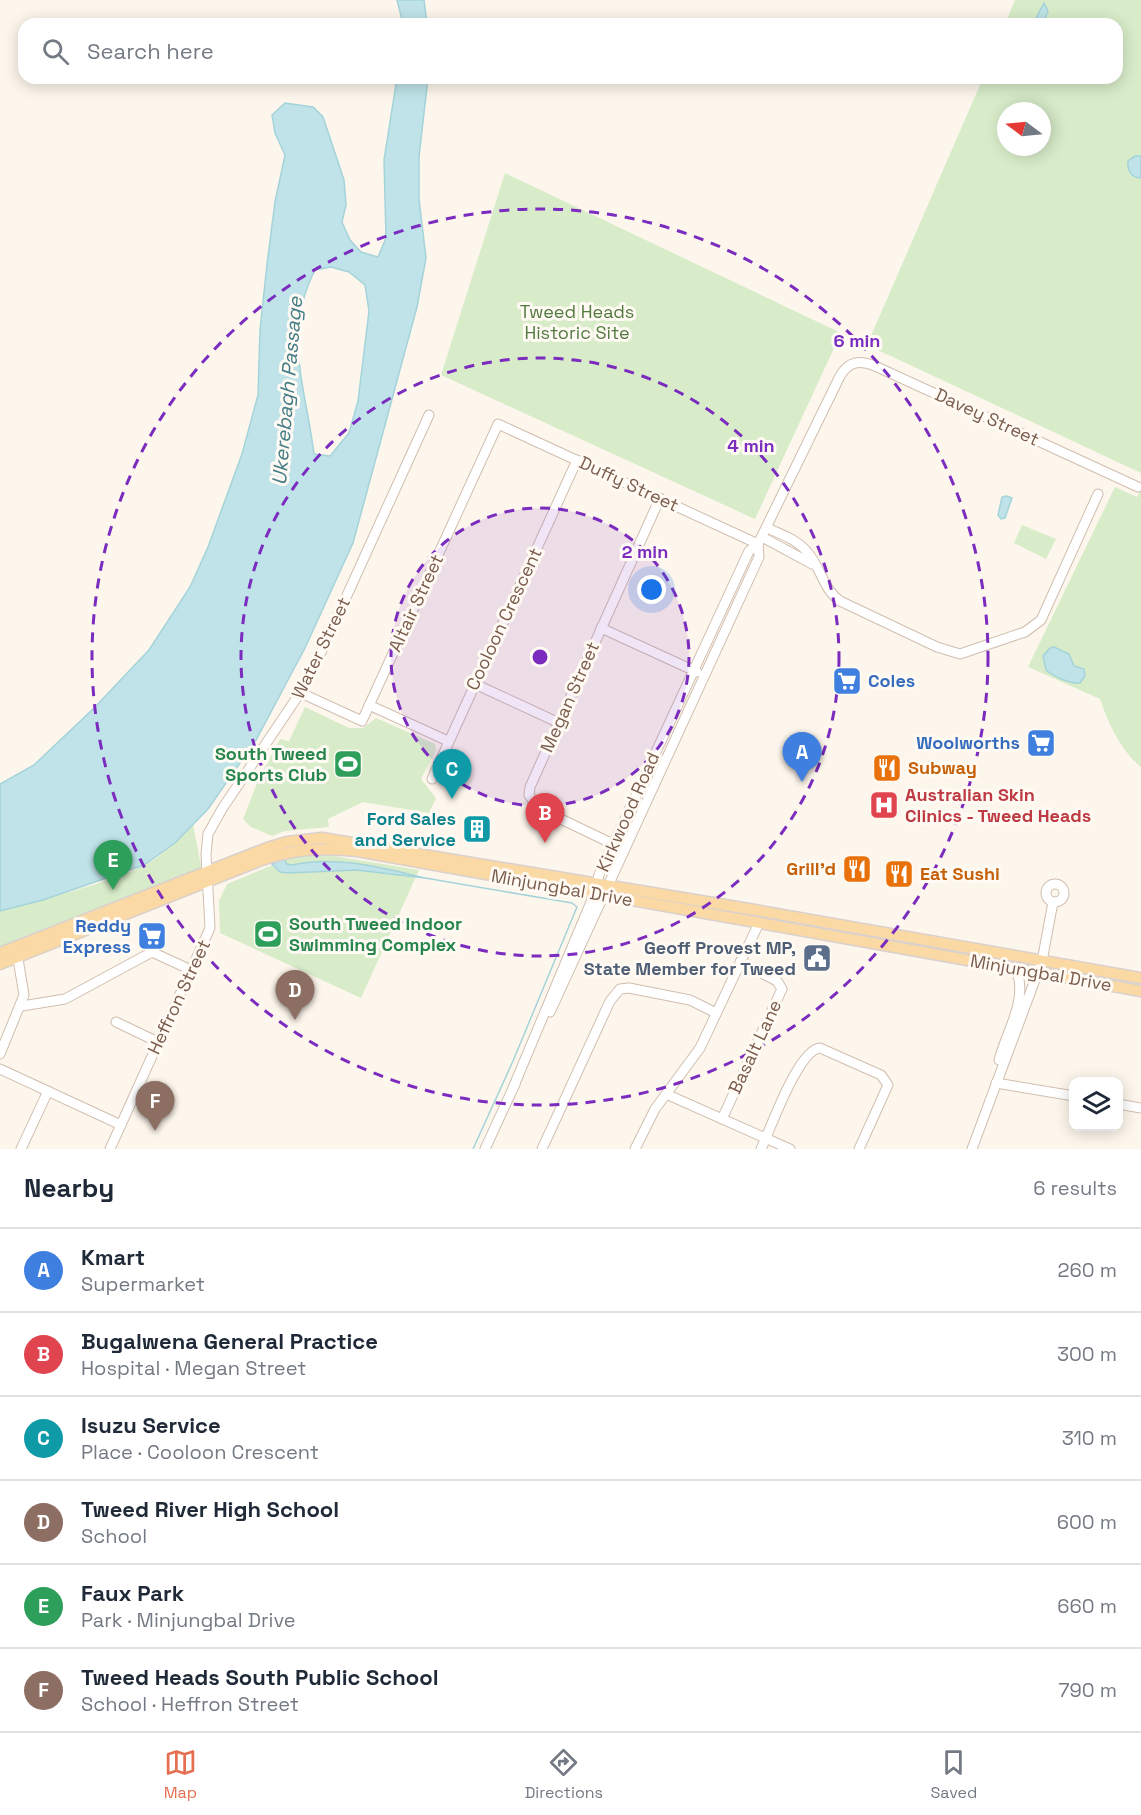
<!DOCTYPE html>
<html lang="en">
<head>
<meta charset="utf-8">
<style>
	:root { --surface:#fff; --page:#f2f2f3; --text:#1f2937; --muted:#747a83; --line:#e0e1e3; --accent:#e76f51 }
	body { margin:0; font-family:"Space Grotesk",sans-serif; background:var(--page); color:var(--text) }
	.controls { position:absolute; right:18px; bottom:18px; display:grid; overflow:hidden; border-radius:12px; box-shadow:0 3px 15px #0003 }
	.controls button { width:54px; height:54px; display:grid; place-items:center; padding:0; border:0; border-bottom:2px solid var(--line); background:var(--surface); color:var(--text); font:30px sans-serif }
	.compass { position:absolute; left:997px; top:102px; width:54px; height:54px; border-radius:50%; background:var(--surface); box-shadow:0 3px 15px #0003; rotate:286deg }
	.you { position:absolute; left:652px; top:590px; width:21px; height:21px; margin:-15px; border:4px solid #fff; border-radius:50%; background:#1a73e8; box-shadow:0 0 0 9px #1a73e833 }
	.badge { display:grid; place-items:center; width:39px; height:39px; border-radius:50%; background:var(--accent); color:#fff; font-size:20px; font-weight:700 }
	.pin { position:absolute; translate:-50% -50px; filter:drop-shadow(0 2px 3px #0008) }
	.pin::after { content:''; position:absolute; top:32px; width:21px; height:18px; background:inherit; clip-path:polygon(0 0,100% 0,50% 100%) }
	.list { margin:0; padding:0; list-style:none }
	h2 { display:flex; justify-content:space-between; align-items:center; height:78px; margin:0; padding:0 24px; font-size:26px }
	h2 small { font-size:20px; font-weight:400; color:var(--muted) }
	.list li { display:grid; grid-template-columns:39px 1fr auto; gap:18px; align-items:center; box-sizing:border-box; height:84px; padding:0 24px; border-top:2px solid var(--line) }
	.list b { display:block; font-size:22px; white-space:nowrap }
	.list p { margin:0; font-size:20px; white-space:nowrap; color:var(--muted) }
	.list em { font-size:20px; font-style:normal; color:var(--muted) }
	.icon { flex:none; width:33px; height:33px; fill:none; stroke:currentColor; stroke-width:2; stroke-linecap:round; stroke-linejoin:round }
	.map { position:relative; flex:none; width:1141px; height:1149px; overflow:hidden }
	.search { position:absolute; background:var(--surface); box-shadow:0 3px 15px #0003; left:18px; right:18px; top:18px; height:66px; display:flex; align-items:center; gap:15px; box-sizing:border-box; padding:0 21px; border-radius:18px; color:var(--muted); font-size:22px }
	.sheet { height:582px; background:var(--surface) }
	nav { display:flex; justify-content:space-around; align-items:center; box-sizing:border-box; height:84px; border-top:2px solid var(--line); background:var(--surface); font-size:16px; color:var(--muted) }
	nav a { display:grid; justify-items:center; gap:3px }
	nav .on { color:var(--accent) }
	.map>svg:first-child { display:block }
	.green { fill:#d8ecc9; fill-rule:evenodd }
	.water { fill:#bfe3e8; stroke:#a5d3da; stroke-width:1.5; fill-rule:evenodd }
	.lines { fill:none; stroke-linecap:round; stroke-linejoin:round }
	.stream { stroke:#a5d3da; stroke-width:1.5 }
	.minor-casing { stroke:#d1beb0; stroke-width:11 }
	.major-casing { stroke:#dad1cd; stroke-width:13 }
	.minor { stroke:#fff; stroke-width:9 }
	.major { stroke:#fbd9a5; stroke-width:10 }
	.ring { fill:none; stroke:#7b2cbf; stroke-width:3; stroke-dasharray:10 8 }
	.labels { text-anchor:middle; stroke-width:6; stroke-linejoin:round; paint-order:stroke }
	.park-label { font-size:18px; fill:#537a41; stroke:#fffaf3 }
	.street-label { font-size:18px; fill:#7a5c4d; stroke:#fffaf3 }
	.shop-label { font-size:18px; font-weight:bold; fill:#366cbe; stroke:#fffaf3; text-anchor:end }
	.leisure-label { font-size:18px; font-weight:bold; fill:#27864d; stroke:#fffaf3; text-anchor:end }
	.food-label { font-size:18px; font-weight:bold; fill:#c56008; stroke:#fffaf3; text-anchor:start }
	.health-label { font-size:18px; font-weight:bold; fill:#be3a42; stroke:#fffaf3; text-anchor:start }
	.culture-label { font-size:18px; font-weight:bold; fill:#0d838f; stroke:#fffaf3; text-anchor:end }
	.service-label { font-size:18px; font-weight:bold; fill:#4e5e75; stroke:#fffaf3; text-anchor:end }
	.water-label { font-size:20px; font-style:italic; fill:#437c86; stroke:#fffaf3 }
	.centre { fill:#7b2cbf; stroke:#fffaf3; stroke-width:3 }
	.ring-label { font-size:18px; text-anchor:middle; font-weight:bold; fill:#7b2cbf; stroke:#fffaf3; stroke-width:6; stroke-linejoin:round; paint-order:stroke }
</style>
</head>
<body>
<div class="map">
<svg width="1141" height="1149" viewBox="0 0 1141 1149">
	<rect width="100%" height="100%" fill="#fdf6ec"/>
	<g class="green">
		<path d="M 1015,0 L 1141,0 L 1141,473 L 867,345 L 983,78 L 1117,78 L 1117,24 L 1005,24 ZM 1006,111 L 1042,111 L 1042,147 L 1006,147 Z"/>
		<polygon points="505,173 841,333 755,519 441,375"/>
		<path d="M 1115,487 L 1137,497 L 1141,489 L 1141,767 C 1121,751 1108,723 1100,699 L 1028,667 Z"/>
		<polygon points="1022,525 1056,539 1046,559 1014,543"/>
		<polygon points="305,707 349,728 363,728 376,718 435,744 436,750 421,779 436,798 429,813 363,802 328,819 329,827 285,831 272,836 251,827 243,819 259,778 280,739 289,741"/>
		<path d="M 193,824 L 202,871 L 0,949 L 0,911 C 44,899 102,885 143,866 C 162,857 178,839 193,824 Z"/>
		<polygon points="328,855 419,870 361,998 220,933 219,901 227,884 292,857"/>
	</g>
	<g class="water">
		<polygon points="397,0 424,0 427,24 403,24"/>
		<polygon points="1044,3 1048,11 1043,24 1033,24"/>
		<path d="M 397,78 L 428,78 L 419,157 L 419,199 L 426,258 L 417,307 L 353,543 L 305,648 L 256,740 L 208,809 L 175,843 L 144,865 L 43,900 L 0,911 L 0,784 L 34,765 L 94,708 L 149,650 L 190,587 L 208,547 L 242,454 L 258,395 L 260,330 L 267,264 L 275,202 L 285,155 L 275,133 L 272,115 L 285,103 L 313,107 L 323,117 L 344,180 L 346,205 L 342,222 L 350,240 L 361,252 L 378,257 L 386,238 L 384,160 ZM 331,267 L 349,272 L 365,285 L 369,311 L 358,401 L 349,433 L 330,456 L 314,454 C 306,388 282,334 315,270 Z"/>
		<path d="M 1135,156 L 1141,156 L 1141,178 C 1131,178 1127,170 1128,161 Z"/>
		<polygon points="1006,496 1012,498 1005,518 1001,519 998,515 1002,497"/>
		<path d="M 1054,647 L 1069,654 L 1074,666 L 1084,669 L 1085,676 L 1080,683 C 1071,684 1054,677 1046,670 L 1043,656 L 1050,648 Z"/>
		<path d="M 284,859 L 287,864 L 292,865 C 337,855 382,868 425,878 L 356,870 L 288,873 L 280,872 L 272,864 Z"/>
	</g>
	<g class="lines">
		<polyline class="stream" points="425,878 572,903 577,907 513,1061 473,1149"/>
		<g class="minor-casing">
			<g id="minor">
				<path d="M 767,528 C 781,534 798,540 808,553 C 821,568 823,589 840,601 L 937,647 L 960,654 L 1025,632 L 1041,620 L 1098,494"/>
				<polyline points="762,537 812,564"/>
				<polyline points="601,628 697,672"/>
				<polyline points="475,684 557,722"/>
				<polyline points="301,693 362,721 498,424 758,544"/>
				<polyline points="369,705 448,741"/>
				<polyline points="432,779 577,460"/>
				<polyline points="617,846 538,808 529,795 530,787 660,498"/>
				<circle cx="1055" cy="893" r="9"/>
				<polyline points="22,1006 65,999 152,952 191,970"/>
				<polyline points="550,1012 759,557 758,544"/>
				<polyline points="116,1022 158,1042"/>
				<polyline points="0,1054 24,995 18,959"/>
				<path d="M 999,1060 C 1006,1033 1026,1003 1018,975 L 1009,967"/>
				<polyline points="0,1069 121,1125"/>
				<polyline points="996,1083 1074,1096"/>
				<path d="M 513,1088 L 591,902 L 599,875 L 749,551 L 758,544 L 840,376 C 849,361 859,360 875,366 L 1138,487"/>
				<polyline points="666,1094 790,1149"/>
				<polyline points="1118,1104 1141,1108"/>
				<polyline points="722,1119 782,989 777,981 740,962"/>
				<polyline points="21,1149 48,1091"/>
				<polyline points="110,1149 210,928 206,854 208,834 222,809 308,681 429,415"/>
				<polyline points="485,1149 515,1084"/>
				<polyline points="542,1149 610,1001 620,989 629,988 690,1000 716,1013"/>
				<polyline points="635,1149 655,1109 700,1048 759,923"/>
				<path d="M 761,1149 C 771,1128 798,1050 820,1048 L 881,1075 L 888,1085 L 859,1149"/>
				<polyline points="972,1149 1042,961 1053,902"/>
			</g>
		</g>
		<g class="major-casing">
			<g id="major">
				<polyline points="0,953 267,848 287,842 322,838 755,910 1141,978"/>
				<path d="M 0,964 L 259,861 C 292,849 322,847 357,851 L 1141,991"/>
			</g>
		</g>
		<use href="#minor" class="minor"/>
		<use href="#major" class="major"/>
	</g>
	<circle cx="540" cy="657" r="149" fill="#7b2cbf" fill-opacity=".12"/>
	<g class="ring">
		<circle cx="540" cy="657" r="149"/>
		<circle cx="540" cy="657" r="299"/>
		<circle cx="540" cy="657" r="448"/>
	</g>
	<defs>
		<g id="supermarket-square" transform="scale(1.5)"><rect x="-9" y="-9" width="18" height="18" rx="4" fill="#3f7fe0" stroke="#fffaf3"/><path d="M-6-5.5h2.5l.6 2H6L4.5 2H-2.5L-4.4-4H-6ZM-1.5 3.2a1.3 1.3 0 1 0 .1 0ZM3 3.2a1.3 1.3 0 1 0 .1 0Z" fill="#fff"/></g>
		<g id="stadium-square" transform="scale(1.5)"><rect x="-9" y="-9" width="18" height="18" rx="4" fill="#2e9e5b" stroke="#fffaf3"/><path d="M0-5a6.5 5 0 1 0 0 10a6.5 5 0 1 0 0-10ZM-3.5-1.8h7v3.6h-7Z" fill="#fff"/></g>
		<g id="restaurant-square" transform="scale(1.5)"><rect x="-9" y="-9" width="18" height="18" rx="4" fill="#e8710a" stroke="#fffaf3"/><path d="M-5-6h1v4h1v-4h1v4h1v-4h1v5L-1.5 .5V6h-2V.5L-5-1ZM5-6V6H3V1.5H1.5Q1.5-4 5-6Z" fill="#fff"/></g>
		<g id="hospital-square" transform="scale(1.5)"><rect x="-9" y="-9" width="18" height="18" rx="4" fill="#e0444e" stroke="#fffaf3"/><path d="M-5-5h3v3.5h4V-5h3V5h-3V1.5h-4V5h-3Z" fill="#fff"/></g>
		<g id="building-square" transform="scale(1.5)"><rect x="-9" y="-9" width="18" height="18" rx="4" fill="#0f9aa8" stroke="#fffaf3"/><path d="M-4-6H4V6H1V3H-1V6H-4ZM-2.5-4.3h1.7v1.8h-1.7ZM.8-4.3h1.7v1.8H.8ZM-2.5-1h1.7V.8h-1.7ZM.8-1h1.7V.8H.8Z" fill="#fff"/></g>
		<g id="civic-square" transform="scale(1.5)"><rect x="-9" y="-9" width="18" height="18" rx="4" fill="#5c6f8a" stroke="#fffaf3"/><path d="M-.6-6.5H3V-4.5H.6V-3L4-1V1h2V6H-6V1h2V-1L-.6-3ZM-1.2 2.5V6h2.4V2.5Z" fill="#fff"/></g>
	</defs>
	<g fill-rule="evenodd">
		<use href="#supermarket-square" x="847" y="681"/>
		<use href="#supermarket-square" x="1041" y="743"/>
		<use href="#stadium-square" x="348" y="764"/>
		<use href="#restaurant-square" x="887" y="768"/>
		<use href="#hospital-square" x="884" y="805"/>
		<use href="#building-square" x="477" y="829"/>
		<use href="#restaurant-square" x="857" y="869"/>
		<use href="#restaurant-square" x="899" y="874"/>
		<use href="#stadium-square" x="268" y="934"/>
		<use href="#supermarket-square" x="152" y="936"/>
		<use href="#civic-square" x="817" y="958"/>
	</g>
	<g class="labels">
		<g class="park-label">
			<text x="577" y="318">Tweed Heads<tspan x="577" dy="21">Historic Site</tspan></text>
		</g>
		<g class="street-label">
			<text transform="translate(987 417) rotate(25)" y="6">Davey Street</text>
			<text transform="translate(629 484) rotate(25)" y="6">Duffy Street</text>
			<text transform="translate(416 603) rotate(-65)" y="6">Altair Street</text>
			<text transform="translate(504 619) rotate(-65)" y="6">Cooloon Crescent</text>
			<text transform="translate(321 648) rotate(-64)" y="6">Water Street</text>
			<text transform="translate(570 697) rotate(-66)" y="6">Megan Street</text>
			<text transform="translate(628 812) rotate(-66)" y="6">Kirkwood Road</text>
			<text transform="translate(562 888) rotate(10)" y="6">Minjungbal Drive</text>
			<text transform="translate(1041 973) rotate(10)" y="6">Minjungbal Drive</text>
			<text transform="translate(179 997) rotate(-65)" y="6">Heffron Street</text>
			<text transform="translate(755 1047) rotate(-65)" y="6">Basalt Lane</text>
		</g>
		<g class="shop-label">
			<text x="868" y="687" text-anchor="start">Coles</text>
			<text x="1020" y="749">Woolworths</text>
			<text x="131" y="932">Reddy<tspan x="131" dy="21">Express</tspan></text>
		</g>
		<g class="leisure-label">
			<text x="327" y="760">South Tweed<tspan x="327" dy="21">Sports Club</tspan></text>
			<text x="289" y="930" text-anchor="start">South Tweed Indoor<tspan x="289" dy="21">Swimming Complex</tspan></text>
		</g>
		<g class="food-label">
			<text x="908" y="774">Subway</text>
			<text x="836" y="875" text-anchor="end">Grill'd</text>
			<text x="920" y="880">Eat Sushi</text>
		</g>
		<g class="health-label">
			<text x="905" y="801">Australian Skin<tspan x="905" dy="21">Clinics - Tweed Heads</tspan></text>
		</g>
		<g class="culture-label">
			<text x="456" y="825">Ford Sales<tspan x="456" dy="21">and Service</tspan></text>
		</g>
		<g class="service-label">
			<text x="796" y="954">Geoff Provest MP,<tspan x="796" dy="21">State Member for Tweed</tspan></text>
		</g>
		<g class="water-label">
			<text transform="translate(287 391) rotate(-85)" y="7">Ukerebagh Passage</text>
		</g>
	</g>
	<circle cx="540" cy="657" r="9" class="centre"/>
	<g class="ring-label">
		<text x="857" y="347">6 min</text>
		<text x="751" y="452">4 min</text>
		<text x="645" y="558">2 min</text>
	</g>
</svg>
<div class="controls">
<button><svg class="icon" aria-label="layers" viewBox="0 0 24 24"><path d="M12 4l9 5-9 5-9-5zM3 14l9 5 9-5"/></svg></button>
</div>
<svg class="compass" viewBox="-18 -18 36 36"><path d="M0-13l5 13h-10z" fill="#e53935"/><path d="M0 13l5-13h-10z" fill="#747a83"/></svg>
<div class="you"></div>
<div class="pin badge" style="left:802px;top:782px;background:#3f7fe0">A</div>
<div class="pin badge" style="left:545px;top:843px;background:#e0444e">B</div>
<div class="pin badge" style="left:452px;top:799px;background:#0f9aa8">C</div>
<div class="pin badge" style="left:295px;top:1020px;background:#8d6e63">D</div>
<div class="pin badge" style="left:113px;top:890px;background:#2e9e5b">E</div>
<div class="pin badge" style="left:155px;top:1131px;background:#8d6e63">F</div>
<div class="search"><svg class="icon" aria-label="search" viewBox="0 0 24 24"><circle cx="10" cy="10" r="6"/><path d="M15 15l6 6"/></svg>Search here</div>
</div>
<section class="sheet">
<h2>Nearby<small>6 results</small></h2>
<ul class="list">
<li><span class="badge" style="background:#3f7fe0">A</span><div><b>Kmart</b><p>Supermarket</p></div><em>260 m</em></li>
<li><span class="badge" style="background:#e0444e">B</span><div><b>Bugalwena General Practice</b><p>Hospital · Megan Street</p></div><em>300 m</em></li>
<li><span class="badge" style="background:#0f9aa8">C</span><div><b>Isuzu Service</b><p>Place · Cooloon Crescent</p></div><em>310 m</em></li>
<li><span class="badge" style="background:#8d6e63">D</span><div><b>Tweed River High School</b><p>School</p></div><em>600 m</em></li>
<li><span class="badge" style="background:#2e9e5b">E</span><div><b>Faux Park</b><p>Park · Minjungbal Drive</p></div><em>660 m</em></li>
<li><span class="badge" style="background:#8d6e63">F</span><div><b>Tweed Heads South Public School</b><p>School · Heffron Street</p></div><em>790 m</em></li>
</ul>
</section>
<nav>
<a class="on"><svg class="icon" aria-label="map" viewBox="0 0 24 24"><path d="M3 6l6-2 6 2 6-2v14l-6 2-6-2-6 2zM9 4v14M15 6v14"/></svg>Map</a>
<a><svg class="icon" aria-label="directions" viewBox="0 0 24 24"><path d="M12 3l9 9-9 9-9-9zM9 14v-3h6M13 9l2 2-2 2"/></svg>Directions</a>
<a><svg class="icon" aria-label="saved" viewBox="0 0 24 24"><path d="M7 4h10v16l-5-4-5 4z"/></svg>Saved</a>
</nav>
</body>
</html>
